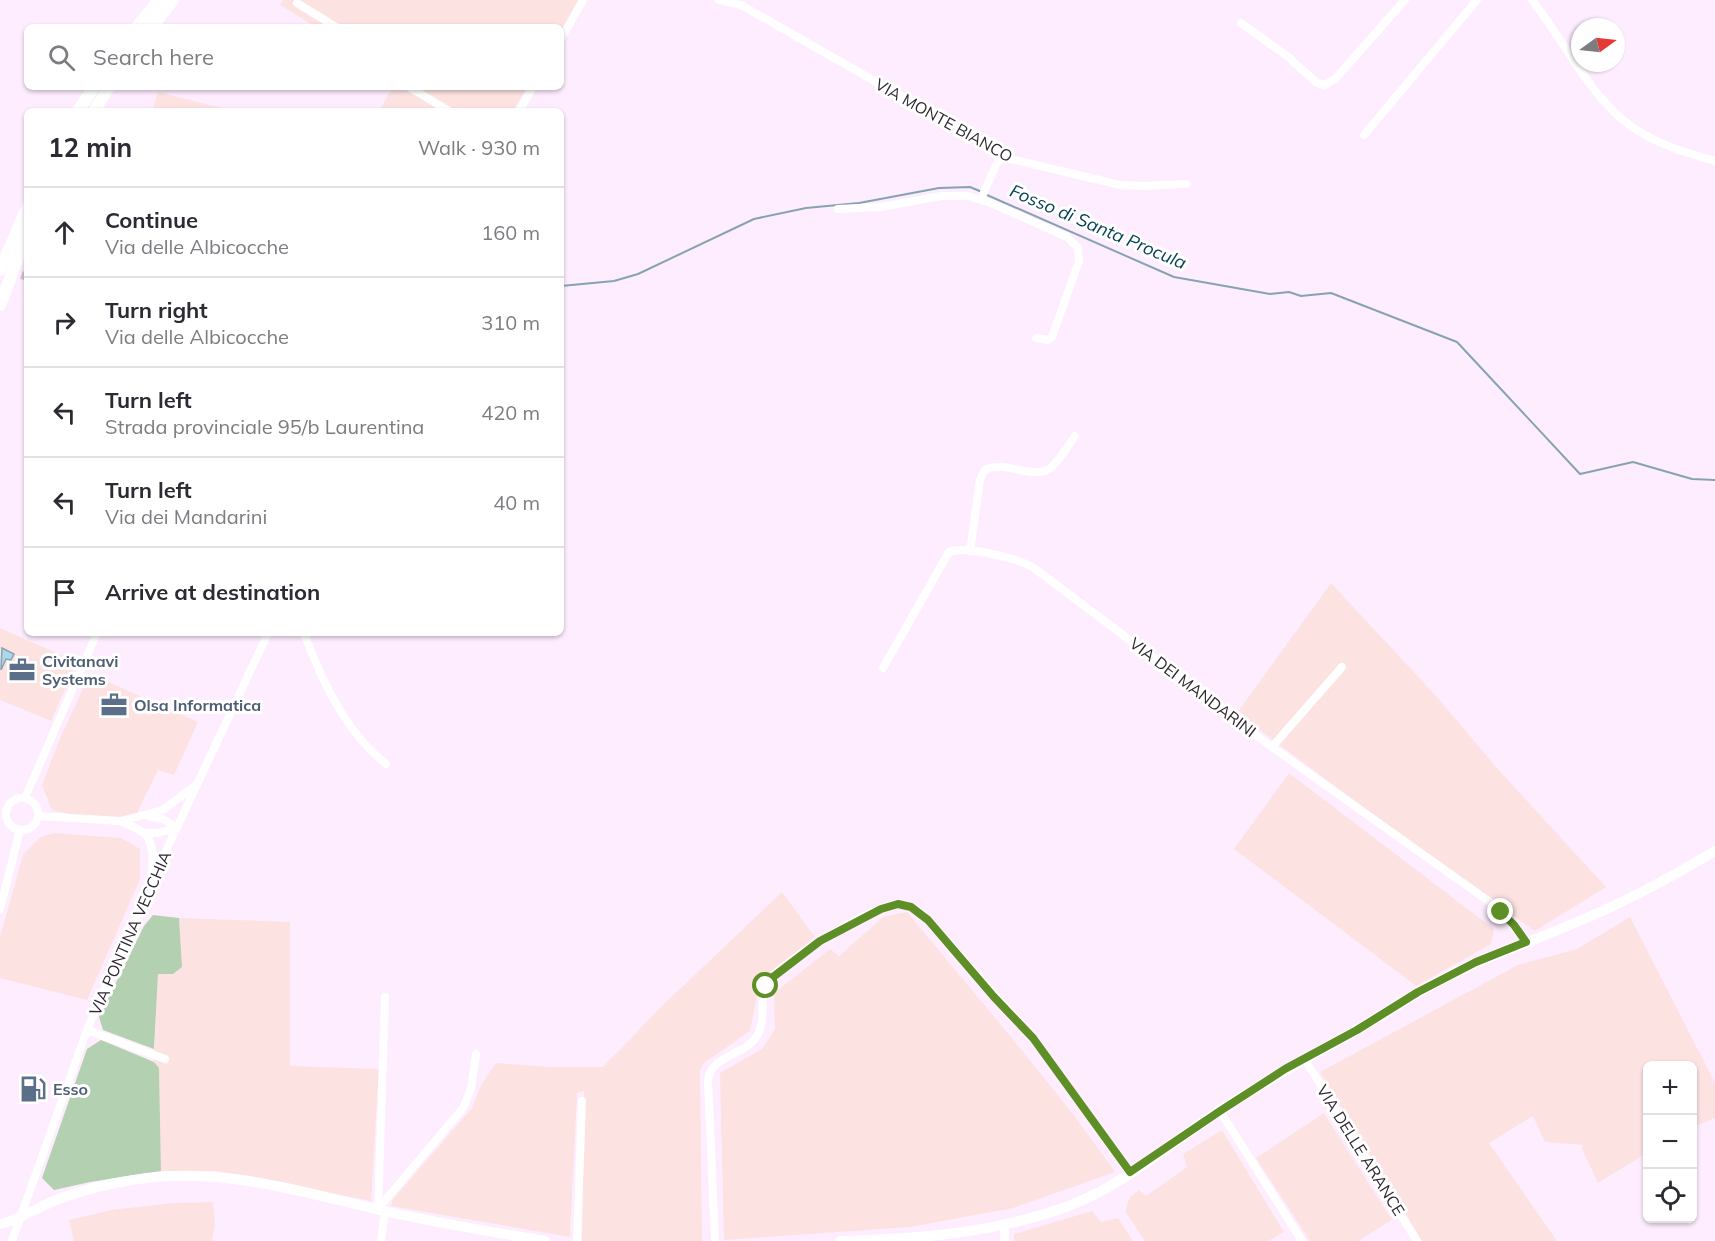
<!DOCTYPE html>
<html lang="en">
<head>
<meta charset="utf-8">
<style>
	:root { --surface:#fff; --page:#f7f7f7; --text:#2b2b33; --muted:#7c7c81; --line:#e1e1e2 }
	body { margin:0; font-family:Mulish,sans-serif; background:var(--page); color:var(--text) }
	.controls { position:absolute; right:18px; bottom:18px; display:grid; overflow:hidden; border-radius:9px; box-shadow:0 2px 4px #0004 }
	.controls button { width:54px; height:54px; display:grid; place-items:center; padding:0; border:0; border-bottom:2px solid var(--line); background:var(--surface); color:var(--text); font:30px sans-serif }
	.compass { position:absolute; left:1571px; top:18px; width:54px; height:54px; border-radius:50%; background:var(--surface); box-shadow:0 2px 4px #0004; rotate:75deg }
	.stop { position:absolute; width:18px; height:18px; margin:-14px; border:4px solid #5d8f26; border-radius:50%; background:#fff }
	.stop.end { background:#5d8f26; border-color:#fff; box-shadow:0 2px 6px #0008 }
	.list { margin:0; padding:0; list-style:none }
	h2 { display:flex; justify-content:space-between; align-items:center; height:78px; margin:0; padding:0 24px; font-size:26px }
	h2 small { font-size:20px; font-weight:400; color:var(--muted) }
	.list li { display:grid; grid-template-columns:39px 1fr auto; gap:18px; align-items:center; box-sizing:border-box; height:90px; padding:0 24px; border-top:2px solid var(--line) }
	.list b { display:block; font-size:22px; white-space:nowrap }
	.list p { margin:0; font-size:20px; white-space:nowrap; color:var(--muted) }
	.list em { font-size:20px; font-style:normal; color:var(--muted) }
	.icon { flex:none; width:33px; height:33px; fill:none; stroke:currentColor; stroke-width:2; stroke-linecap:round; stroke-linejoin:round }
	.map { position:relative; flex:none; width:1715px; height:1241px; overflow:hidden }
	.search { position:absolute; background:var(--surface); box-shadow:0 2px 4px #0004; left:24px; top:24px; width:540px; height:66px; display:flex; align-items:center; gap:15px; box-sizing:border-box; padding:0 21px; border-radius:9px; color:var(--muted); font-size:22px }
	.panel { position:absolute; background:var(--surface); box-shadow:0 2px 4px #0004; left:24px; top:108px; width:540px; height:528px; border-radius:9px }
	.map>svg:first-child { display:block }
	.industrial { fill:#fde2e2 }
	.green { fill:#b3d0b0 }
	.water { fill:#abd8ec; stroke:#86a3b3; stroke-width:1.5 }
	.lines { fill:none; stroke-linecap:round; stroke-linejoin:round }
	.stream { stroke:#86a3b3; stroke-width:2 }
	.minor-tunnel { stroke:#d5c5d5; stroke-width:8; stroke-dasharray:8 4; stroke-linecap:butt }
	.minor { stroke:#fff; stroke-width:8 }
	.tertiary { stroke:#fff; stroke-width:9 }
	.secondary { stroke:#fff; stroke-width:10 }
	.trunk { stroke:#fff; stroke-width:12 }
	.route { stroke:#5d8f26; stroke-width:8 }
	.labels { text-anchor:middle; stroke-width:6; stroke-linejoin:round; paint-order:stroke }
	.street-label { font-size:16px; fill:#2f272f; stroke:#fff }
	.service-label { font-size:16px; font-weight:bold; fill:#4e5e75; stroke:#fff; text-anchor:start }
	.water-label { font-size:18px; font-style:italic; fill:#014156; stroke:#fff }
</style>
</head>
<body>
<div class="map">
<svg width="1715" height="1241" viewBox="0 0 1715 1241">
	<rect width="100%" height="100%" fill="#feedff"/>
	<g class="industrial">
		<polygon points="283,0 579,0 561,31 561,27 316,27 280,5"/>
		<polygon points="387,87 527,87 513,111 379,111 391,90"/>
		<polygon points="158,92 234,111 152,111"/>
		<polygon points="1331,583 1437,697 1496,767 1606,887 1535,931 1438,863 1237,713"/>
		<polygon points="0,628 77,662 51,721 0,700"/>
		<polygon points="90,674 198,722 174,775 158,770 137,813 100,821 52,810 42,785 61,736"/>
		<polygon points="1289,773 1494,929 1491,944 1416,986 1234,849"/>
		<polygon points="53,833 121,838 140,849 140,879 87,1000 0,978 0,937 23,855 39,838"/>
		<polygon points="782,892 815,937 763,978 757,997 750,1031 704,1063 700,1071 702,1241 582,1241 584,1091 577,1093 570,1237 391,1206 393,1199 472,1108 481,1085 496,1063 549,1067 603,1067 661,1007"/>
		<polygon points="907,912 1021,1049 1073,1114 1115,1172 1013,1208 910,1227 724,1240 720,1073 762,1049 775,1029 774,993 830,949 839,956 883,917"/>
		<polygon points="1630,917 1715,1083 1715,1118 1693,1127 1692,1066 1648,1066 1647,1153 1598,1183 1582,1149 1583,1145 1545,1142 1533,1116 1489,1143 1557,1241 1422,1241 1320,1072 1518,965 1577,949"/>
		<polygon points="179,918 290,922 290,1066 379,1069 371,1201 219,1171 161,1171 159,1068 154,1062 158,974 173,974 182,967"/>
		<polygon points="1324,1113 1392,1220 1358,1241 1310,1241 1256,1158"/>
		<polygon points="1222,1130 1284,1232 1268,1241 1145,1241 1125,1211 1130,1197 1139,1190 1146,1196 1187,1167 1183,1154"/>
		<polygon points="213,1202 215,1225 212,1241 74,1241 69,1220 112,1210 173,1203"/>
		<polygon points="1092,1211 1101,1222 1118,1218 1133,1241 1014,1241 1014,1234"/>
	</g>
	<g class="green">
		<polygon points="153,915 179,918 182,967 173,974 158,974 154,1049 103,1030 99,1017 144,926"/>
		<polygon points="101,1040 154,1062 159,1068 161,1171 90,1182 54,1190 42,1178 87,1049"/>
	</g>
	<polygon class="water" points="2,648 14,654 11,660 6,659 1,670"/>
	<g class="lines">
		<g class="stream">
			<polyline points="987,195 1174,277 1270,294 1289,292 1301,296 1331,293 1457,342 1580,474 1633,462 1692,479 1715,480"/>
			<polyline points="561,286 614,281 638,274 754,219 806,208 859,203 939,188 970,187 982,192"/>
		</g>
		<polyline class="minor-tunnel" points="10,271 27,277"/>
		<g class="minor">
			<polyline points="719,0 741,5 1011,159 1120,185 1141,186 1186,184"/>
			<path d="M 1532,0 C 1563,39 1585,88 1623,120 C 1649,142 1683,152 1715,161"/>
			<polyline points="297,3 336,27"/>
			<polyline points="1241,23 1287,56 1317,83 1325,85 1335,79 1405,0"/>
			<polyline points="561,39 583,0"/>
			<polyline points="409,87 449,111"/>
			<polyline points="519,111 533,87"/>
			<polyline points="1364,135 1477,0"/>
			<polyline points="981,199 1001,154"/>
			<polyline points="838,209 881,207 941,196 968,196 991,203 1067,237 1078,248 1079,261 1052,337 1048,340 1036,338"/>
			<path d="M 970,551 L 980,480 L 984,471 C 1001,458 1032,480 1049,469 C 1059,462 1068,446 1075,436"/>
			<path d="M 304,633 C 321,680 346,733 386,764"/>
			<path d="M 883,668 L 949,552 C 965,545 1020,559 1034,568 L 1272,747 L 1494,905 L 1511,922 L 1526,942"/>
			<polyline points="1272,747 1342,667"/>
			<circle cx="22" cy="814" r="16"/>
			<polyline points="25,798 97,633"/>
			<polyline points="38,816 121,821"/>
			<polyline points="144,833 158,833 177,828 163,819 150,817"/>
			<path d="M 151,877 C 153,863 155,843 144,833 C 138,828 128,825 121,821 L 163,810 L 196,785"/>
			<polyline points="0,909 20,830"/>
			<polyline points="87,1030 165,1059"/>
			<polyline points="1304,1058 1417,1241"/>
			<polyline points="1220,1111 1302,1241"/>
			<polyline points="378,1209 385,997"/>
			<polyline points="378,1209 463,1108 471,1089 476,1054"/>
			<polyline points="12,1241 87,1030 149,887 268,633"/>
			<polyline points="381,1241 385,1211"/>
			<polyline points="577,1241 582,1101"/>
			<path d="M 715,1241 L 708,1081 C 710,1055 745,1056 757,1036 C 767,1021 758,998 768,982 C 781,962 869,909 893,905 C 904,903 914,908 923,915 L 1033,1038 L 1130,1172"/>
		</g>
		<polyline class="tertiary" points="1004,1224 1005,1241"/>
		<g class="secondary">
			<path d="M 0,1224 C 20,1220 36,1208 54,1201 C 83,1189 116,1182 147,1178 C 227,1168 307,1193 384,1211 C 437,1223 492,1232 545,1241"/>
			<path d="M 840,1241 C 917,1239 998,1233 1071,1205 C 1125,1184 1171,1143 1219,1111 C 1263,1082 1308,1058 1353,1032 C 1382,1016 1408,997 1437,982 C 1477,960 1520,946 1563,928 C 1615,907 1667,880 1715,851"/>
		</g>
		<g class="trunk">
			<polyline points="137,27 159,0"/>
			<polyline points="152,27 173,0"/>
			<polyline points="78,111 94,87"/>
			<polyline points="94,111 109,87"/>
			<polyline points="0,270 27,208"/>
			<polyline points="0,305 27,234"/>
		</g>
	</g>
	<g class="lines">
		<polyline class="route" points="766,986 773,977 820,941 881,909 898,904 911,907 928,920 994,997 1033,1038 1130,1172 1220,1111 1285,1069 1357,1030 1418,992 1476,962 1526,942 1514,925 1501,912"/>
	</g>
	<defs>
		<g id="office-bare" transform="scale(2.07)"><path d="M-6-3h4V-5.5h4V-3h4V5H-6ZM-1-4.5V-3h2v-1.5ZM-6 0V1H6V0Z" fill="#5c6f8a" stroke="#fff" stroke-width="2.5" paint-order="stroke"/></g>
		<g id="fuel-bare" transform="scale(2.07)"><path d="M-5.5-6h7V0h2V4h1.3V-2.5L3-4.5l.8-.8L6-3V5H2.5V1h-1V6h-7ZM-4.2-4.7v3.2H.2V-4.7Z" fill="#5c6f8a" stroke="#fff" stroke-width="2.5" paint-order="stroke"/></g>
	</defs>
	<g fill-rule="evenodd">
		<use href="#office-bare" x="22" y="670"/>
		<use href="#office-bare" x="114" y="705"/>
		<use href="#fuel-bare" x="33" y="1089"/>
	</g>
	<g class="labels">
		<g class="street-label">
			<text transform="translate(944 120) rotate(29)" y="6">VIA MONTE BIANCO</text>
			<text transform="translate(1193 687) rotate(37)" y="6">VIA DEI MANDARINI</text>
			<text transform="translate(130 933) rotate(-66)" y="6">VIA PONTINA VECCHIA</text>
			<text transform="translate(1361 1150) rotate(58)" y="6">VIA DELLE ARANCE</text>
		</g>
		<g class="service-label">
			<text x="42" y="667">Civitanavi<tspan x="42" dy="18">Systems</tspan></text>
			<text x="134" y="711">Olsa Informatica</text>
			<text x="53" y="1095">Esso</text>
		</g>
		<g class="water-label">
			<text transform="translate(1098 227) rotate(23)" y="6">Fosso di Santa Procula</text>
		</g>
	</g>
</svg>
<div class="controls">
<button>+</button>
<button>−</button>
<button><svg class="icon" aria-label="locate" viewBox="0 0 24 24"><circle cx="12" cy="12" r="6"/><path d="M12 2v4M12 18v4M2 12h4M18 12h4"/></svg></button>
</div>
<svg class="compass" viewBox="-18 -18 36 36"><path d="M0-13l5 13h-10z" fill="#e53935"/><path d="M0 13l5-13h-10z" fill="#7c7c81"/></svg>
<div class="stop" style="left:766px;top:986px"></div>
<div class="stop end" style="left:1501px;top:912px"></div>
<div class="search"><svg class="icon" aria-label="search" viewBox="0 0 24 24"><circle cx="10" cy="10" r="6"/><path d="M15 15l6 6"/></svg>Search here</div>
<section class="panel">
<h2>12 min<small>Walk · 930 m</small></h2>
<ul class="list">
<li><svg class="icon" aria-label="ahead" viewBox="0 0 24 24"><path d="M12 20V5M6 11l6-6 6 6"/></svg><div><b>Continue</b><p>Via delle Albicocche</p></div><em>160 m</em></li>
<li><svg class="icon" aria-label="right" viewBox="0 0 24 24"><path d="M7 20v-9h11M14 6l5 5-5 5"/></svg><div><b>Turn right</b><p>Via delle Albicocche</p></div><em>310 m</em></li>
<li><svg class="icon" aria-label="left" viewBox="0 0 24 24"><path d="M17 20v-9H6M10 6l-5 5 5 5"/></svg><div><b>Turn left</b><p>Strada provinciale 95/b Laurentina</p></div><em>420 m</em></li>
<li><svg class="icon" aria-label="left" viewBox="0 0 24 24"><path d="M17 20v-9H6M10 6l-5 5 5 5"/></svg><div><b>Turn left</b><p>Via dei Mandarini</p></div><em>40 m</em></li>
<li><svg class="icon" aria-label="arrive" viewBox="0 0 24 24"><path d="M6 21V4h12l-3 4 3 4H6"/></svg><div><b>Arrive at destination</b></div></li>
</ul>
</section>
</div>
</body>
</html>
